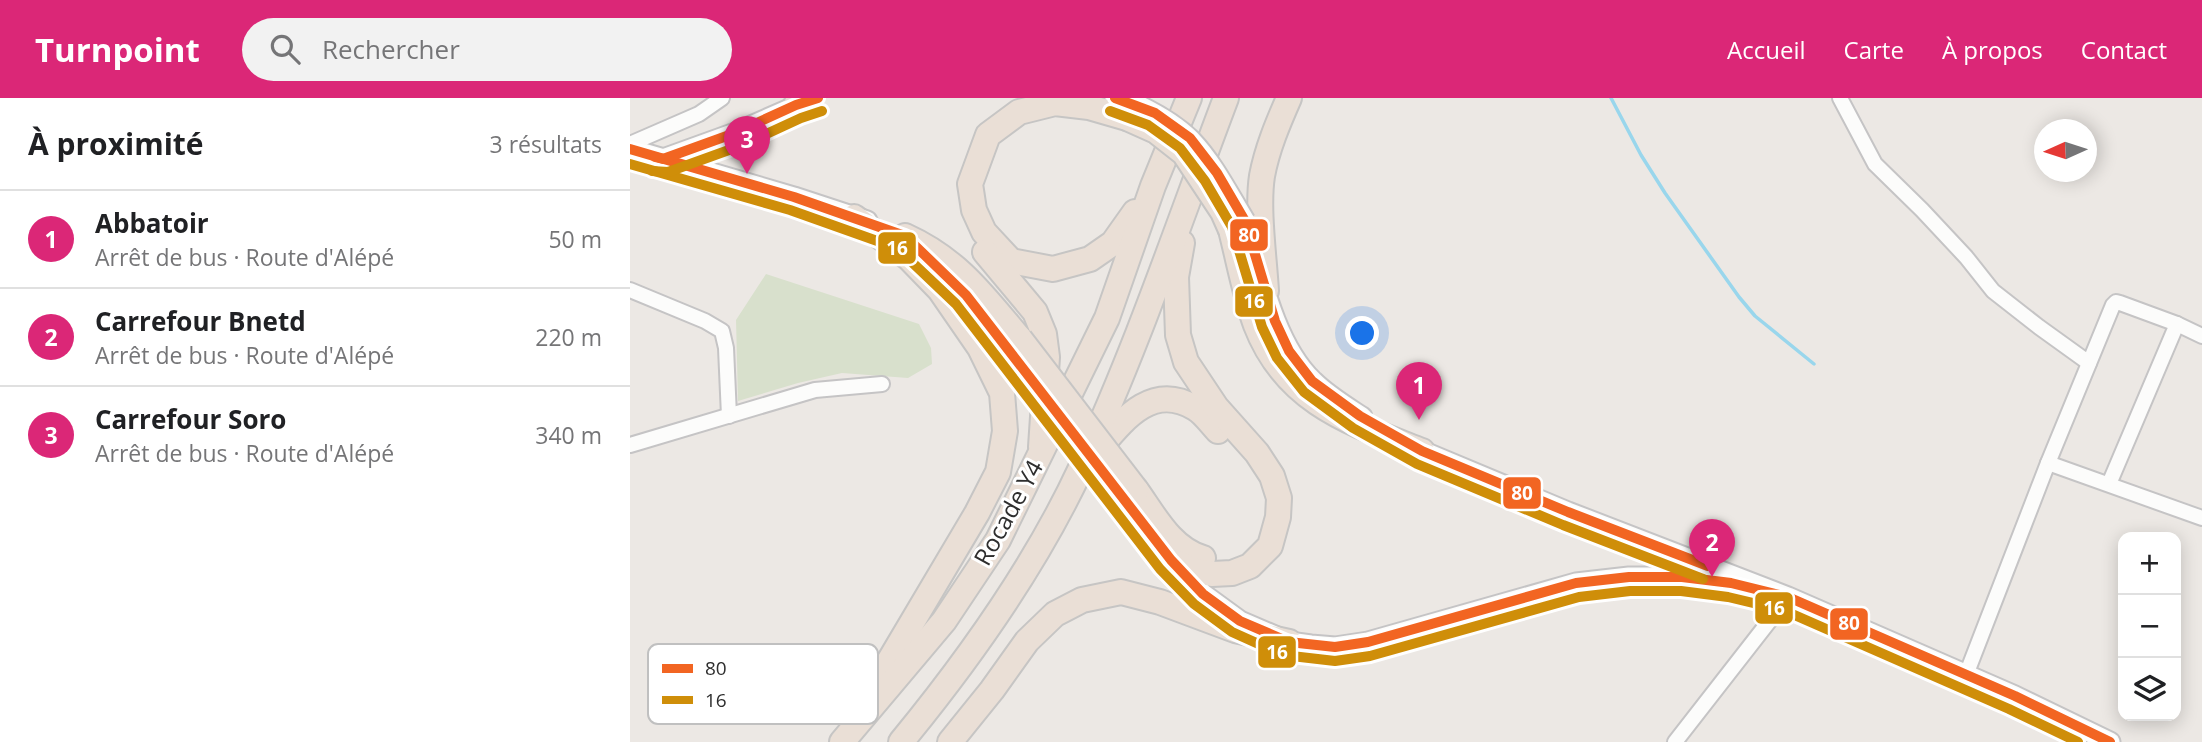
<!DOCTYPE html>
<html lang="fr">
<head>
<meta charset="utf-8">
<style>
	:root { --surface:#fff; --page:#f2f2f2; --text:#202124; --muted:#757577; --line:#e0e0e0; --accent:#db2777 }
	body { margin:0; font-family:"Open Sans",sans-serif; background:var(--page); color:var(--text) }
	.controls { position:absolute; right:21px; bottom:21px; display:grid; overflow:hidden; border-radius:14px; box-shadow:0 4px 18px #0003 }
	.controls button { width:63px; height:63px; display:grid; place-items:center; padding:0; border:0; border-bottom:2px solid var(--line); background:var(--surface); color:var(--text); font:35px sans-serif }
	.compass { position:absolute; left:1404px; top:21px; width:63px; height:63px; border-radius:50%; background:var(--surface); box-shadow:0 4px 18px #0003; rotate:267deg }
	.you { position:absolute; left:733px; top:236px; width:24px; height:24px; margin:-18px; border:5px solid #fff; border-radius:50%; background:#1a73e8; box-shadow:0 0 0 10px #1a73e833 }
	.badge { display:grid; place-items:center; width:46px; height:46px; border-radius:50%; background:var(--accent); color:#fff; font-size:23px; font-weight:700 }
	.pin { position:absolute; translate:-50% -58px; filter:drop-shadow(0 2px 4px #0008) }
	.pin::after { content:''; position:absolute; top:37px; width:24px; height:21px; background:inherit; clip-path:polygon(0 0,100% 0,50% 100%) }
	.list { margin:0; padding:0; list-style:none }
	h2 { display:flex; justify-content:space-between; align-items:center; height:91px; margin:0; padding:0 28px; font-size:30px }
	h2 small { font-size:23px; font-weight:400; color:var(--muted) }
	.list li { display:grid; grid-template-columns:46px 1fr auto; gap:21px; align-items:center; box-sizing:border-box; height:98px; padding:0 28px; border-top:2px solid var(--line) }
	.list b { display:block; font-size:26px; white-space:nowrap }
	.list p { margin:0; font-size:23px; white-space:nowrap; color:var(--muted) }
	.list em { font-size:23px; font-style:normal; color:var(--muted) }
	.icon { flex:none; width:38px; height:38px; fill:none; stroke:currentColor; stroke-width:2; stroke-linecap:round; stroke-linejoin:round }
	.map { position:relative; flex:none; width:1572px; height:644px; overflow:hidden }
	header { display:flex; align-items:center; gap:42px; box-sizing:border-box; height:98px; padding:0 35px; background:var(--accent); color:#fff }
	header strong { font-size:33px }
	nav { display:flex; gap:38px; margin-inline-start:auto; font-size:24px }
	.search { width:490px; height:63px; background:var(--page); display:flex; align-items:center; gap:18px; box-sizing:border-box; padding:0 24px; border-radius:38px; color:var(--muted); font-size:26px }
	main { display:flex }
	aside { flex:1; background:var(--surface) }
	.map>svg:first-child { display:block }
	.cemetery { fill:#d8e0cc }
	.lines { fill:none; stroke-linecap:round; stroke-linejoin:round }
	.stream { stroke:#99d6ec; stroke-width:3.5 }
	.street-casing { stroke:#c5c4c5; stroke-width:18 }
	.secondary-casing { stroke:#c5c4c5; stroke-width:23 }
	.highway-casing { stroke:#c6c5c4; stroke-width:28 }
	.street { stroke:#fcfcfb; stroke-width:14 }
	.secondary { stroke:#fcfcfb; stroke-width:19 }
	.highway { stroke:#eadfd6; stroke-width:24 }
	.secondary-bridge-casing { stroke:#c5c4c5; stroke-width:23; stroke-linecap:butt }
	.highway-bridge-casing { stroke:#c6c5c4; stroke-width:28; stroke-linecap:butt }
	.secondary-bridge { stroke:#fcfcfb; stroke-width:19 }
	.highway-bridge { stroke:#eadfd6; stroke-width:24 }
	.bus-1-casing { stroke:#fff; stroke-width:16 }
	.bus-2-casing { stroke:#fff; stroke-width:16 }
	.bus-1 { stroke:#f26522; stroke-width:10 }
	.bus-2 { stroke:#cf8e09; stroke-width:10 }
	.labels { text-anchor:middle; stroke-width:6; stroke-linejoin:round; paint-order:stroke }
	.street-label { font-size:24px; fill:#2e2e2e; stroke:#fff }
	.key { fill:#fff; stroke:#c0c0c0; stroke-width:2 }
	.key-label { font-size:19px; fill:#2e2e2e }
	.line-badge { stroke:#fff; stroke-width:2.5 }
	.badge-label { font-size:19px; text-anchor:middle; font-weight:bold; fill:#fff }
</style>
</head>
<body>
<header>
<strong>Turnpoint</strong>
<div class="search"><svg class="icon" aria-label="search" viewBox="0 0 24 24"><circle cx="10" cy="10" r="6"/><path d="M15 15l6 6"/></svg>Rechercher</div>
<nav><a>Accueil</a><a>Carte</a><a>À propos</a><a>Contact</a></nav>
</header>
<main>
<aside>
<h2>À proximité<small>3 résultats</small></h2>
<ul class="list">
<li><span class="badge">1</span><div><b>Abbatoir</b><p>Arrêt de bus · Route d'Alépé</p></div><em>50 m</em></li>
<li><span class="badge">2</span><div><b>Carrefour Bnetd</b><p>Arrêt de bus · Route d'Alépé</p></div><em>220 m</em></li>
<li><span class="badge">3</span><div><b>Carrefour Soro</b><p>Arrêt de bus · Route d'Alépé</p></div><em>340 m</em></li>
</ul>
</aside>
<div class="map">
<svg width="1572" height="644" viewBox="0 0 1572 644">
	<rect width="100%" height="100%" fill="#ece8e4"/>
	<polygon class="cemetery" points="136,176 289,226 301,250 302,266 278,280 212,275 168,285 108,303 106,222"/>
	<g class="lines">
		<polyline class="stream" points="981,0 1011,57 1035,95 1109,199 1125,218 1184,266"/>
		<g class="street-casing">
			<g id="street">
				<polyline points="1210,0 1245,66 1292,112 1336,159 1363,193 1409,229 1459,265"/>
				<polyline points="0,46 69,16 92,0"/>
				<polyline points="0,192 75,223 92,233 96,250 99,318"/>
				<polyline points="0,347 185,292 252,286"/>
				<polyline points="1418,365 1572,420"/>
				<polyline points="1479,386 1547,226"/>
				<polyline points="1336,577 1418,365 1483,207 1486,204 1490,205 1547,226 1572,238"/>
				<polyline points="1045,644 1158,499"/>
			</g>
		</g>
		<g class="secondary-casing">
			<g id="secondary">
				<polyline points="485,0 506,6"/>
				<polyline points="0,51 164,99 237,123"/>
				<polyline points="33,61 105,35 178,3"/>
				<path d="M 615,123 C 630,174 644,246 683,283 C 697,297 715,308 732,319"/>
				<polyline points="310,171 336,197 379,250"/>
				<polyline points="779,346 792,353 938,414 1158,499 1385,598 1480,644"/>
				<polyline points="496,404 541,462 573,496 610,523 659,544 681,547 705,549 738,544 946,485 999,479 1052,479 1102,485"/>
			</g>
		</g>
		<g class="highway-casing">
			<g id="highway">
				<polyline points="166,7 177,0"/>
				<polyline points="497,20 459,9 425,5 389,14 358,37 340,86 344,112 354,134 381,163 423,171 460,161 483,145 505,114"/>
				<polyline points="224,119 279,160 310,192 350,250 372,295 375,333 368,374 347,415 245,587"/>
				<path d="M 601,132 C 609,163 615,197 626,227 C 656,305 721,325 792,353"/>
				<path d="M 275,138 C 328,162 353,197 390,241"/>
				<polyline points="355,154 405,214 414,236 417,259 411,349"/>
				<path d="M 636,193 C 634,159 627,110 632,78 C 637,51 648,25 659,0"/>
				<path d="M 465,355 C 491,325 520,283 565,310 C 574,315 581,326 588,333"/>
				<path d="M 506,392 C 524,417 541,451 573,460"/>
				<polyline points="541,462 565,473 582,476 602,475 620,468 640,448 648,419 649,400 642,378 627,355 586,309 556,264 548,237 546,179 552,145"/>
				<polyline points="212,644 314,523 368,442 477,220 523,88 559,0"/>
				<path d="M 271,644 C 340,560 405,469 451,370 C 507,250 549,124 596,0"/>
				<polyline points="320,644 362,592 397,543 425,516 452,502 491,494 530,504 605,532 659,544"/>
			</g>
		</g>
		<use href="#street" class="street"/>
		<use href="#secondary" class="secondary"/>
		<use href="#highway" class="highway"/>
		<g class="secondary-bridge-casing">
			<g id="secondary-bridge">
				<path d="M 506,6 C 525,15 546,27 561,42 C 583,65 598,95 615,123"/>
				<polyline points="379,250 441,334 496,404"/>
			</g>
		</g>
		<g class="highway-bridge-casing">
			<g id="highway-bridge">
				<polyline points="497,20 526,33 554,55 593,114 601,132"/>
				<polyline points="390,241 506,392"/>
			</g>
		</g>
		<use href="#secondary-bridge" class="secondary-bridge"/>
		<use href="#highway-bridge" class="highway-bridge"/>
		<g class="bus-1-casing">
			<g id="bus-1">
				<polyline points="485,0 525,15 560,40 587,75 615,123 645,223 659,253 682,283 730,318 792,353 938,414 1078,468"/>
				<polyline points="0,51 164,99 275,138 336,197 541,462 573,496 610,523 659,544 705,549 738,544 946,485 999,479 1052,479 1101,485 1158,499 1385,598 1480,644"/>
				<polyline points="25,59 33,61 105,35 166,7 188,0"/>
			</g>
		</g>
		<g class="bus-2-casing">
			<g id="bus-2">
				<polyline points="480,13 518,27 550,50 575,83 602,129 632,229 647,260 674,294 723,330 787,366 933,427 1073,481"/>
				<polyline points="0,66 160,112 267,150 326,206 530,471 564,506 602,534 653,557 705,563 740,558 949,499 1000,493 1051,493 1098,499 1153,512 1379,611 1448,644"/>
				<polyline points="22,73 38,74 110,48 171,20 192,13"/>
			</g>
		</g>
		<use href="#bus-1" class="bus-1"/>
		<use href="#bus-2" class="bus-2"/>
	</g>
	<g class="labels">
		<g class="street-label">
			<text transform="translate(379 415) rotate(-61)" y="8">Rocade Y4</text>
		</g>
	</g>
	<rect x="18" y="546" width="230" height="80" rx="10" class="key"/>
	<rect x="32" y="566" width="31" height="9" fill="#f26522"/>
	<rect x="32" y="598" width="31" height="8" fill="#cf8e09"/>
	<g class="key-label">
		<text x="75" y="577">80</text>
		<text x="75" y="609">16</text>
	</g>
	<g class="line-badge">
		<rect x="599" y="120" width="40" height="34" rx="7" fill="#f26522"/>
		<rect x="247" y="133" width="40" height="34" rx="7" fill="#cf8e09"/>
		<rect x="604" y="187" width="40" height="33" rx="7" fill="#cf8e09"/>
		<rect x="872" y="378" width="40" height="34" rx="7" fill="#f26522"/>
		<rect x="1124" y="493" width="40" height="34" rx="7" fill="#cf8e09"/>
		<rect x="1199" y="509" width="40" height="34" rx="7" fill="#f26522"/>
		<rect x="627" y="537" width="40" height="34" rx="7" fill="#cf8e09"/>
	</g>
	<g class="badge-label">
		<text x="619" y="144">80</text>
		<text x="267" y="157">16</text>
		<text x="624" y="210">16</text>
		<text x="892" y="402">80</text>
		<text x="1144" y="517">16</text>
		<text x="1219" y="532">80</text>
		<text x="647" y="561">16</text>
	</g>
</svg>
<div class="controls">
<button>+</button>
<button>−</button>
<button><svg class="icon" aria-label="layers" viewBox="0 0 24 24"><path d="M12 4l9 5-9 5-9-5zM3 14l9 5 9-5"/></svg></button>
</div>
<svg class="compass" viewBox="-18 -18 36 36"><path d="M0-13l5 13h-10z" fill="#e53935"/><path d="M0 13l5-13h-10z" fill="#757577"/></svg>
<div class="you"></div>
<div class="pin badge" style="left:789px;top:322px">1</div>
<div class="pin badge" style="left:1082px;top:479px">2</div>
<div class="pin badge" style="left:117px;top:76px">3</div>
</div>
</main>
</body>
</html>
